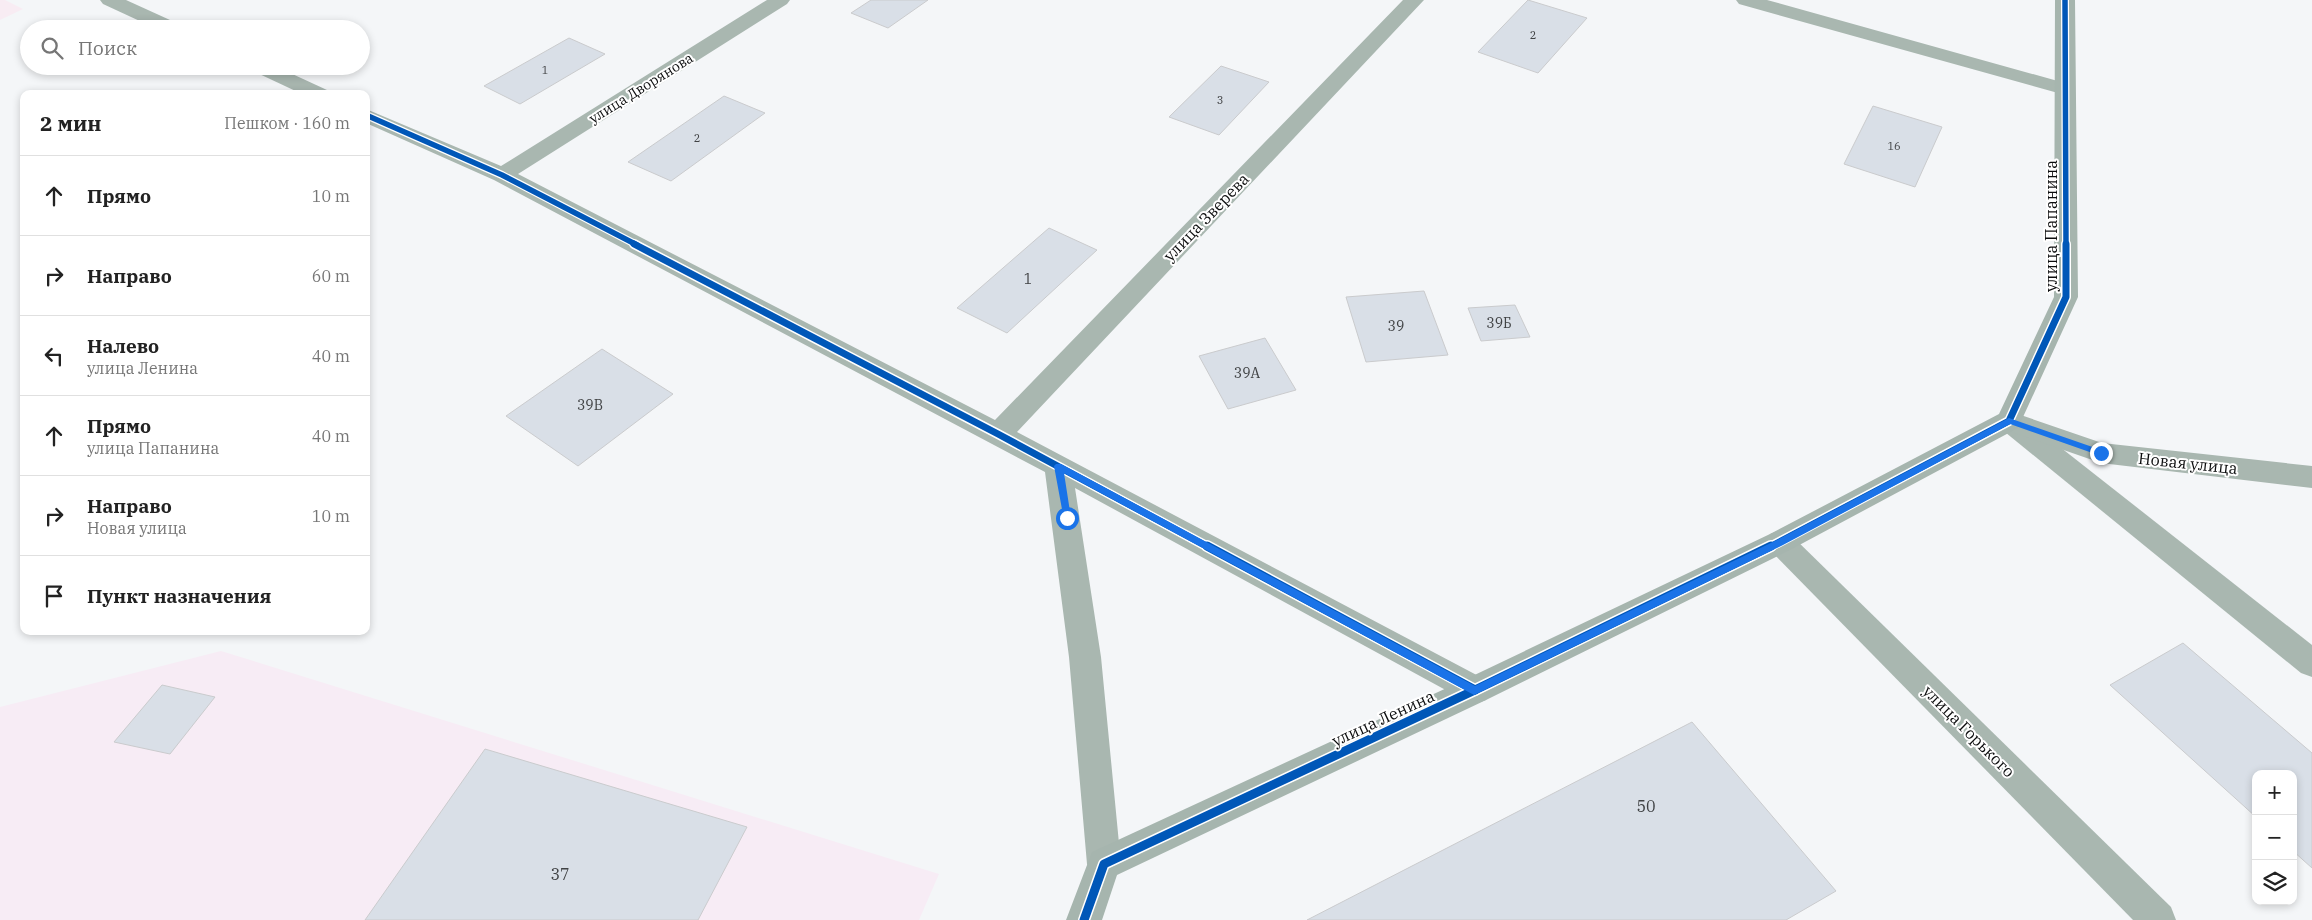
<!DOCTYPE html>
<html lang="ru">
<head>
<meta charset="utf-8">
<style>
	:root { --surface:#fff; --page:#f6f6f6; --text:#222; --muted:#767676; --line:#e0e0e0 }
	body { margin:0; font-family:"IBM Plex Serif",serif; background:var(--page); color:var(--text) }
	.controls { position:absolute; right:15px; bottom:15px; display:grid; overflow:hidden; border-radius:10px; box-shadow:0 2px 8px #0003 }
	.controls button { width:45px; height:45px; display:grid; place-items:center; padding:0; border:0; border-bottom:1px solid var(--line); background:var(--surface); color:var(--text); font:25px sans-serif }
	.stop { position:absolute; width:15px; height:15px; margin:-11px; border:4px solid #1a73e8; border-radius:50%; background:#fff }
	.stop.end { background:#1a73e8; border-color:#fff; box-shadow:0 1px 5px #0008 }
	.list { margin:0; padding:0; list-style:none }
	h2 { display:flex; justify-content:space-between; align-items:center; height:65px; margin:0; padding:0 20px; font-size:21px }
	h2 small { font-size:16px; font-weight:400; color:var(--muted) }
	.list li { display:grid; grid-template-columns:32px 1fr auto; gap:15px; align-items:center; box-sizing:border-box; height:80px; padding:0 20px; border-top:1px solid var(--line) }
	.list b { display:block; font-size:19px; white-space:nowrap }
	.list p { margin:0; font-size:16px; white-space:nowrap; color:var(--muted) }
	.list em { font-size:16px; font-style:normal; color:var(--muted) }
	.icon { flex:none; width:28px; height:28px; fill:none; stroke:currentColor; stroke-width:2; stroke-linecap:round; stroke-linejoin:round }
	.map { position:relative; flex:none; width:2312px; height:920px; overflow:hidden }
	.search { position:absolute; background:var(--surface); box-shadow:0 2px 8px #0003; left:20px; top:20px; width:350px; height:55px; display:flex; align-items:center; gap:12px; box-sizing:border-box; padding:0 18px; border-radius:28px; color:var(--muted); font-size:19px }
	.panel { position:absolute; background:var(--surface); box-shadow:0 2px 8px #0003; left:20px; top:90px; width:350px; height:545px; border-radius:10px }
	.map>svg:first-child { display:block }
	.industrial { fill:#f8ecf3 }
	.education { fill:#f7ecf5 }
	.building { fill:#d9dfe7; stroke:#cacbcd }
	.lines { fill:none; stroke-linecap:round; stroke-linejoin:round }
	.lane { fill:#a9b7b0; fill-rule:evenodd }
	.street { fill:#a9b7b0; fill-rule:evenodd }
	.secondary { fill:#a6b5ae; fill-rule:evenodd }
	.cycleway-far2-casing { stroke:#fff; stroke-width:8 }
	.cycleway-far1-casing { stroke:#fff; stroke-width:10 }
	.cycleway-casing { stroke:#fff; stroke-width:12 }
	.cycleway-far2 { stroke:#0057b8; stroke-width:5.5 }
	.cycleway-far1 { stroke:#0057b8; stroke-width:7 }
	.cycleway { stroke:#0057b8; stroke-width:9 }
	.route { fill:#1a73e8 }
	.labels { text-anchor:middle; stroke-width:4; stroke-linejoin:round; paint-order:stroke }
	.far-number-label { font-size:11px; fill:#404244 }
	.far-street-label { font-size:14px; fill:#0b0c0d; stroke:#fff }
	.number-label { font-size:14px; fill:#404244 }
	.street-label { font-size:16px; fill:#0b0c0d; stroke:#fff }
	.near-number-label { font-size:16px; fill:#404244 }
</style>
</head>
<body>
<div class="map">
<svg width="2312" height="920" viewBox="0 0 2312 920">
	<rect width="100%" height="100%" fill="#f4f6f8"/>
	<polygon class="industrial" points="0,0 5,0 23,9 0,20"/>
	<polygon class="education" points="221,651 939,874 919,920 0,920 0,707"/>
	<g class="building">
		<polygon points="871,0 928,0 888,28 851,13"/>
		<polygon points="1528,0 1587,18 1538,73 1478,52"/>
		<polygon points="569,38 605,54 520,104 484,86"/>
		<polygon points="1221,66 1269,82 1219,135 1169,117"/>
		<polygon points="724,96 765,113 671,181 628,162"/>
		<polygon points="1873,106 1942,127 1915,187 1844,164"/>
		<polygon points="1049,228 1097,250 1007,333 957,308"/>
		<polygon points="1424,291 1448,355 1366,362 1346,297"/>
		<polygon points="1515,305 1530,337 1481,341 1468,308"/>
		<polygon points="1265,338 1296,390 1228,409 1199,356"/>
		<polygon points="602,349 673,394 578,466 506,416"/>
		<polygon points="2183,643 2312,753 2312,868 2293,851 2293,774 2256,774 2256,817 2110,685"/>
		<polygon points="162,685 215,697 170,754 114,742"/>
		<polygon points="1692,722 1836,891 1786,920 1307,920"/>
		<polygon points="485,749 747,827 698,920 365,920"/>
	</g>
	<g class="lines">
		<polygon class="lane" points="2009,411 2018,414 2312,645 2312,677 2301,673 2000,428 1996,421 2000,414"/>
		<g class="street">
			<polygon points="100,0 126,0 181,25 184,29 157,29 103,4"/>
			<polygon points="767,0 790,0 787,4 518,174 995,420 1403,0 1424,0 1017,432 1486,680 1491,690 1486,700 1475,704 1464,700 1075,488 1101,657 1121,864 1116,876 1104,881 1092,876 1087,864 1069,657 1045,472 494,180 366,123 366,109 501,166"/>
			<polygon points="1736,0 1767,0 2072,85 2075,89 2072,93 2065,95 2058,93 1739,4"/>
			<polygon points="248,66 275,66 327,90 330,94 302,94 251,70"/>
			<polygon points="2009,411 2102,443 2312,466 2312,488 2101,463 2000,428 1996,421 2000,414"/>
			<polygon points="1780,530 1790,534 2171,907 2176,920 2133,920 1770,550 1766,542 1770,534"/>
		</g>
		<polygon class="secondary" points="2055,0 2075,0 2078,297 2018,428 1790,550 1486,700 1117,875 1102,920 1066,920 1092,852 1464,680 1770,534 1999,414 2054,297"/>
		<g class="cycleway-far2-casing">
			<g id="cycleway-far2">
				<polyline points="2065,0 2066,245"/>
				<polyline points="366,115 502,175 637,245"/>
			</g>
		</g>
		<g class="cycleway-far1-casing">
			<g id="cycleway-far1">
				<polyline points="634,244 998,434 1210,548"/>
				<polyline points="1768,548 2009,421 2066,297 2066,244"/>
			</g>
		</g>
		<g class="cycleway-casing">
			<g id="cycleway">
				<polyline points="1207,546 1475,690"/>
				<polyline points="1084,920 1104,864 1475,690 1771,546"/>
			</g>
		</g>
		<use href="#cycleway-far2" class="cycleway-far2"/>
		<use href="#cycleway-far1" class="cycleway-far1"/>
		<use href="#cycleway" class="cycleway"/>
	</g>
	<polygon class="route" points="2009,418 2104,451 2105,453 2101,456 2010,424 1783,545 1474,695 1064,473 1071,518 1070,520 1064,520 1054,466 1056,464 1061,464 1475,686 1777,540"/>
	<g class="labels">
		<g class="far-number-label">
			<text x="1533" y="39">2</text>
			<text x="545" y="74">1</text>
			<text x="1220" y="104">3</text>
			<text x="697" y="142">2</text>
			<text x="1894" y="150">16</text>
		</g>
		<g class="far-street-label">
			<text transform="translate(641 88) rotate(-32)" y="5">улица Дворянова</text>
		</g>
		<g class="number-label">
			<text x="1028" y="284">1</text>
			<text x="1499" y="328">39Б</text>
			<text x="1396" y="331">39</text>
			<text x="1247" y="378">39А</text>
			<text x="590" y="410">39В</text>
		</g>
		<g class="street-label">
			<text transform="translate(1206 217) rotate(-46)" y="6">улица Зверева</text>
			<text transform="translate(2051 226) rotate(-90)" y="6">улица Папанина</text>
			<text transform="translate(2188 463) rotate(6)" y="6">Новая улица</text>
			<text transform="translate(1383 718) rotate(-25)" y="6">улица Ленина</text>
			<text transform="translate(1969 731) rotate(45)" y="6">улица Горького</text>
		</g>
		<g class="near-number-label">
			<text x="1646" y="812">50</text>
			<text x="560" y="880">37</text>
		</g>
	</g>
</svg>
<div class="controls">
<button>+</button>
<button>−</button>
<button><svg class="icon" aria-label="layers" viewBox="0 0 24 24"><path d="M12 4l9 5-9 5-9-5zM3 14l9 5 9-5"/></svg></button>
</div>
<div class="stop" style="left:1067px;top:518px"></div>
<div class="stop end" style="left:2101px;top:453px"></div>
<div class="search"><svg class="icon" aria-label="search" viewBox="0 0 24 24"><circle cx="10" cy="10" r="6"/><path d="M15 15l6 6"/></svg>Поиск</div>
<section class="panel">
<h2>2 мин<small>Пешком · 160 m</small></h2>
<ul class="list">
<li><svg class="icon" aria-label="ahead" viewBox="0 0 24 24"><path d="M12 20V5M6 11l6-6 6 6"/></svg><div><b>Прямо</b></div><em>10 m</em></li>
<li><svg class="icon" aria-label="right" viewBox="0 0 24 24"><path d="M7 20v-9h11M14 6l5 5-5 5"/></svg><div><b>Направо</b></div><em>60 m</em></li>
<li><svg class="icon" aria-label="left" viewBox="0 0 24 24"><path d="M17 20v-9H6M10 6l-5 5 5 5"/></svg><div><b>Налево</b><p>улица Ленина</p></div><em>40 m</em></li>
<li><svg class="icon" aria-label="ahead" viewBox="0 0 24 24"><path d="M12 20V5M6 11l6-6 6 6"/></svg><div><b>Прямо</b><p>улица Папанина</p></div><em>40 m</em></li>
<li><svg class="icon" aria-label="right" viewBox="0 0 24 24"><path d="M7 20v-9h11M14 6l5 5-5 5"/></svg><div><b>Направо</b><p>Новая улица</p></div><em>10 m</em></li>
<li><svg class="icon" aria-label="arrive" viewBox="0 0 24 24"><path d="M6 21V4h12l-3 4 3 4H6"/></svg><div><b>Пункт назначения</b></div></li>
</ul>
</section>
</div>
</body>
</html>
